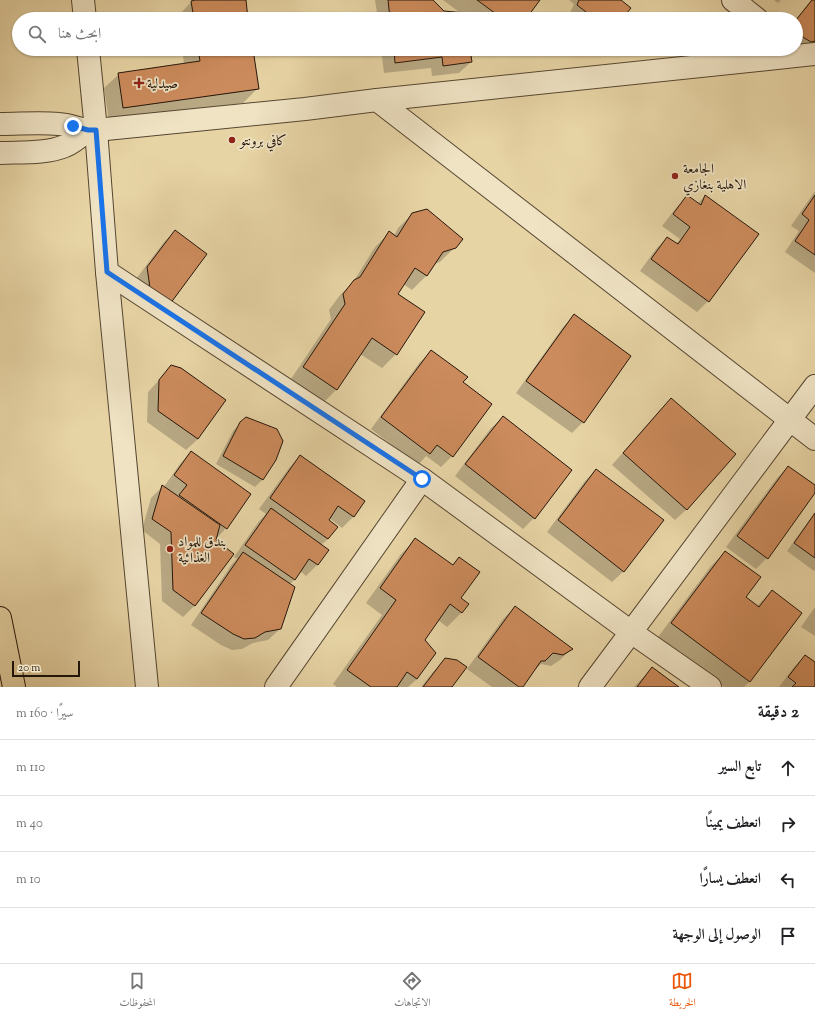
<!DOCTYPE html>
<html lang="ar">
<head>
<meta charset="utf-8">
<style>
	:root { --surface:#fff; --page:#f6f6f6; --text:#202124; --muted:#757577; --line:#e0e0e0; --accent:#ea580c }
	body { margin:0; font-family:"Sorts Mill Goudy",Amiri,serif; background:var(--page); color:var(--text); direction:rtl }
	.scale { position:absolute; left:12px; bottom:10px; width:68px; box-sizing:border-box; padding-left:4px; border:2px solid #25160a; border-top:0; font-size:11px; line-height:14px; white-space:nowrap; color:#25160a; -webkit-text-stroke:3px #efe3c4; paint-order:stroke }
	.stop { position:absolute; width:12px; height:12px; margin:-9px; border:3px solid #1a73e8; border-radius:50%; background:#fff }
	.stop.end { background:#1a73e8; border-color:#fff; box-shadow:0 1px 4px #0008 }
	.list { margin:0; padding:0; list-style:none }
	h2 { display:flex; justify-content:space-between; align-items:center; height:52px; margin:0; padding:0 16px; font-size:17px }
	h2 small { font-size:13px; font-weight:400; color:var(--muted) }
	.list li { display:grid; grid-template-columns:26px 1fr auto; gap:12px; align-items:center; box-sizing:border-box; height:56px; padding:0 16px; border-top:1px solid var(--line) }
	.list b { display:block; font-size:15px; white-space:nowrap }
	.list em { font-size:13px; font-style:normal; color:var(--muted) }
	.icon { flex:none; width:22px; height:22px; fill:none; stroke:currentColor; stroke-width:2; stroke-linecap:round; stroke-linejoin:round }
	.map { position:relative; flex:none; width:815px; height:687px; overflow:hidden; direction:ltr }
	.search { position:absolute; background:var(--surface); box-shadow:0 1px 3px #0004; left:12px; right:12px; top:12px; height:44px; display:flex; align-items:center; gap:10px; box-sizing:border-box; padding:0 14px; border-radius:22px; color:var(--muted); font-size:15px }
	.sheet { height:276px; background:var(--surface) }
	nav { display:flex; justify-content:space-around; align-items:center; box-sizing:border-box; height:56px; border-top:1px solid var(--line); background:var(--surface); font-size:11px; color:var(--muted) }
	nav a { display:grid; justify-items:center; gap:2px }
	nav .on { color:var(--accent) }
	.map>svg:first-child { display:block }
	.shadow { fill:#0003 }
	.building { fill:#cc8b5c; stroke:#25160a }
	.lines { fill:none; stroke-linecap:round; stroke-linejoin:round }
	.minor-casing { stroke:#564631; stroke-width:24 }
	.major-casing { stroke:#25160a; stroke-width:24 }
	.minor { stroke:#efe3c4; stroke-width:22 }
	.major { stroke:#e7d4a5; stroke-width:22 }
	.route { stroke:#1a73e8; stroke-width:5 }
	.poi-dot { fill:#8f2418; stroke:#efe3c4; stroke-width:1.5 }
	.labels { text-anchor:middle; stroke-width:3.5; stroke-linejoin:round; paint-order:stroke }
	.poi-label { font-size:14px; fill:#25160a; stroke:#efe3c4; text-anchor:start }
</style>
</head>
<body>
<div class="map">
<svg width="815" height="687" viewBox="0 0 815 687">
	<rect width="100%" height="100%" fill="#e7d4a5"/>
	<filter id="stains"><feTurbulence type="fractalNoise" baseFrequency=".005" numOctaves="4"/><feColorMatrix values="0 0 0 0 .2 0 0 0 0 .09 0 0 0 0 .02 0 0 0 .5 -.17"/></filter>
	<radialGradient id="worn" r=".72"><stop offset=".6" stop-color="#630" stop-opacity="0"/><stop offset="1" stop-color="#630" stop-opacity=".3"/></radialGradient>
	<g class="shadow">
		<polygon points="202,0 245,0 247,19 178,19 178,16 192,1"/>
		<polygon points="375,0 431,0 443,12 462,14 443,0 539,0 525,19 469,19 465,16 466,19 378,19"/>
		<polygon points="569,0 620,0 621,19 578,19 570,13 574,4"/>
		<polygon points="774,0 781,0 778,3"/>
		<polygon points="811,0 815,0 815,51 796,49 796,19"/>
		<polygon points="182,49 252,49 257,89 243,103 109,122 104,88 119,74 184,64"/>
		<polygon points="381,49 469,49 471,62 459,73 432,76 431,68 384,73"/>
		<polygon points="815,191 815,273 785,252 799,231 791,226"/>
		<polygon points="687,196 697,204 705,196 708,301 697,312 640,271 656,249 667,238 676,244 680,239 662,226 676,208"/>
		<polygon points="413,213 455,247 440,262 434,264 427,275 412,290 403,284 396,294 396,354 382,368 360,354 336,390 322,404 289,382 331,319 329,310 340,295 352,284 375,247 389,233 394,236 398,228"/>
		<polygon points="175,231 169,303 136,279 164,242"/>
		<polygon points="574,316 583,422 572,433 516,393 563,327"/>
		<polygon points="432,351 462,382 452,456 441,467 426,456 418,465 371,429 420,362"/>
		<polygon points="172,366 198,439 186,450 147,422 148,392"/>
		<polygon points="671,399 687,509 675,520 612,465 660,410"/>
		<polygon points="503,417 534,518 523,529 455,476 491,428"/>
		<polygon points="241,423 275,460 262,480 255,487 216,464 233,431"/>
		<polygon points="191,452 250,494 226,528 216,539 215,541 233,554 194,606 183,617 162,601 160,544 142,530 151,498 162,487 163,488 180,464"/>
		<polygon points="300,456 363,502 353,517 342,528 329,518 328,539 321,545 317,565 306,576 300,571 294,580 289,585 280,629 268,640 253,643 242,649 232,650 221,645 191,625 232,564 237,559 234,557 259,521 266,514 259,509 289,468"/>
		<polygon points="788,467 815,487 815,492 767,558 756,569 726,547 777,478"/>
		<polygon points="596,470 624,571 612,582 547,532 585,481"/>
		<polygon points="815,512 815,570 814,571 787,551"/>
		<polygon points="415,540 452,565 459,559 460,599 468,604 461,613 447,627 438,620 424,640 417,679 408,687 337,687 333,684 382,615 366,603 401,554"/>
		<polygon points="725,552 745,598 756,607 772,591 750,681 744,687 724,687 658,637 711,566"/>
		<polygon points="515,607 571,649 560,660 551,666 541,664 533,672 522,687 492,687 467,669 503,619"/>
		<polygon points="815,607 815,636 801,627"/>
		<polygon points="805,656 815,664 815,687 779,687 794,667"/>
		<polygon points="445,659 451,687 421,687 434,671"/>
		<polygon points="652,668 677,687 634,687"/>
	</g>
	<g class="building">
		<polygon points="195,0 246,0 248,19 194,19 191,1"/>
		<polygon points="388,0 433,0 444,11 466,13 467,19 390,19"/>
		<polygon points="477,0 540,0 526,19 503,19"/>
		<polygon points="579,0 621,0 631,8 622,19 595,19 577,5"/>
		<polygon points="812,0 815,0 815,41 811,42 796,33 796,20"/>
		<polygon points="198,49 253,49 259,89 123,108 118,73 200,61"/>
		<polygon points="394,49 470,49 472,62 443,66 442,57 395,63"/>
		<polygon points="687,195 701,205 705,195 759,234 709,302 651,259 667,237 678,244 690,227 673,214"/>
		<polygon points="815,195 815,255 795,241 809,220 802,214"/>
		<polygon points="427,209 463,239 456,248 443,252 427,276 415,268 398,294 425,312 397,355 372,338 337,390 303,367 345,304 343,294 354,280 360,277 389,231 397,237 412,213"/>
		<polygon points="175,230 207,254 170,304 150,288 147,267"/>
		<polygon points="574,314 631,356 584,423 526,381"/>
		<polygon points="431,350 468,377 463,382 492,404 453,457 437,445 430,454 381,417"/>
		<polygon points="171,365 181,368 226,400 198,439 158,411 159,380"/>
		<polygon points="671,398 736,454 687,510 623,453"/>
		<polygon points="503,416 572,470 535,519 465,464"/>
		<polygon points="246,417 277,429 283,441 276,460 263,480 223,456 240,422"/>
		<polygon points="191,451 251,494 227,529 179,495 187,485 174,475"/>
		<polygon points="300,455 365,501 354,517 338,506 329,520 338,527 328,539 270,498"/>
		<polygon points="788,466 815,485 815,493 768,559 737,536"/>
		<polygon points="596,469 664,520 624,572 558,520"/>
		<polygon points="162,485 220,525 216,540 234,554 195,606 173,590 171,532 152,519"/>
		<polygon points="271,508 329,550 318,565 309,559 295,580 245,545"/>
		<polygon points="815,513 815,558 794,543"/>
		<polygon points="415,538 453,565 459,557 480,572 461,598 469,604 462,613 450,604 425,640 436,653 417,679 407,672 397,687 371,687 347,670 396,600 380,588"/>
		<polygon points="725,551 761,577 746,597 759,607 772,590 802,613 750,682 671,623"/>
		<polygon points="243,552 295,587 281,629 265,632 255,638 244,639 233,634 201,613"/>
		<polygon points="515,606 573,649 563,655 553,653 545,661 541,661 523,687 519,687 478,657"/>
		<polygon points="805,655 815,662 815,687 792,687 796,683 788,677"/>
		<polygon points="445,658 457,660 467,667 452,687 423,687"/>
		<polygon points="652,667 679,687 637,687"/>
	</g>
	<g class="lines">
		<g class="minor-casing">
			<g id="minor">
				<polyline points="83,0 85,19"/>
				<polyline points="733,0 757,19"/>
				<polyline points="88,49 96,130 107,272 147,687"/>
				<polyline points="377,100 815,439"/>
				<path d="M 0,124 C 20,124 40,122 59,124 C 72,125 83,131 96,130 L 305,109 L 377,100 L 815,54"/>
				<path d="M 0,153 C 20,152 46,154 65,146 C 73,143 81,136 88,130"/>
				<polyline points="107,272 422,479 631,632 710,687"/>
				<polyline points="276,687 422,479"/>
				<polyline points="590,687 815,386"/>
			</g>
		</g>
		<g class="major-casing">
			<polyline id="major" points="0,618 14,687"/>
		</g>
		<use href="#minor" class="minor"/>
		<use href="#major" class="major"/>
	</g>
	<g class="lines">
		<polyline class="route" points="73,126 88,130 96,130 107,272 422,479"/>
	</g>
	<g class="poi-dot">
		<path d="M137 77h4v4h4v4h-4v4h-4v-4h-4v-4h4z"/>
		<circle cx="232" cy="140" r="4"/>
		<circle cx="675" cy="176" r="4"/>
		<circle cx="170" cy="549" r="4"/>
	</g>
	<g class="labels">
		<g class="poi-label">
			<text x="147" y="88">صيدلية</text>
			<text x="240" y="145">كافي برونتو</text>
			<text x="683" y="173">الجامعة<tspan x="683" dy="16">الاهلية بنغازي</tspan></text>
			<text x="178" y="546">بندق للمواد<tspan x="178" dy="16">الغذائية</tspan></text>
		</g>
	</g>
	<rect width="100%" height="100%" filter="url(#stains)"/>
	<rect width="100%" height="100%" fill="url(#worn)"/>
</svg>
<div class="scale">20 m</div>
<div class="stop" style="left:422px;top:479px"></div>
<div class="stop end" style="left:73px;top:126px"></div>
<div class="search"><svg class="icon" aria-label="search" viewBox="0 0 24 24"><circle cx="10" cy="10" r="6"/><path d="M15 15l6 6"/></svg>ابحث هنا</div>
</div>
<section class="sheet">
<h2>2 دقيقة<small>سيرًا · 160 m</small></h2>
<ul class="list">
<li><svg class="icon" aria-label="ahead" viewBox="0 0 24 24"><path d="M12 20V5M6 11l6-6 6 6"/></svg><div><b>تابع السير</b></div><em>110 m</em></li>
<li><svg class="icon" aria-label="right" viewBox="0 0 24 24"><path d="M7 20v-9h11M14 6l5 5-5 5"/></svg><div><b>انعطف يمينًا</b></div><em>40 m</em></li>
<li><svg class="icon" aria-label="left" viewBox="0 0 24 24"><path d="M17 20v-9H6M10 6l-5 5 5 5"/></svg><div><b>انعطف يسارًا</b></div><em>10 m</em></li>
<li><svg class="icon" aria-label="arrive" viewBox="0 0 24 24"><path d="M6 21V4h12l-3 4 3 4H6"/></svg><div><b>الوصول إلى الوجهة</b></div></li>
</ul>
</section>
<nav>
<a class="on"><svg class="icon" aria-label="map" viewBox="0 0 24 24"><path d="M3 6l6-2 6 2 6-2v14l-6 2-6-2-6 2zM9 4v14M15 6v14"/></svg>الخريطة</a>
<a><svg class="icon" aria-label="directions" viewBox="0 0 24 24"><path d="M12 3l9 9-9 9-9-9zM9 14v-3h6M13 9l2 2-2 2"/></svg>الاتجاهات</a>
<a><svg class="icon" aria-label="saved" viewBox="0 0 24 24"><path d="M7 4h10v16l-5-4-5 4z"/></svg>المحفوظات</a>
</nav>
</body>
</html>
